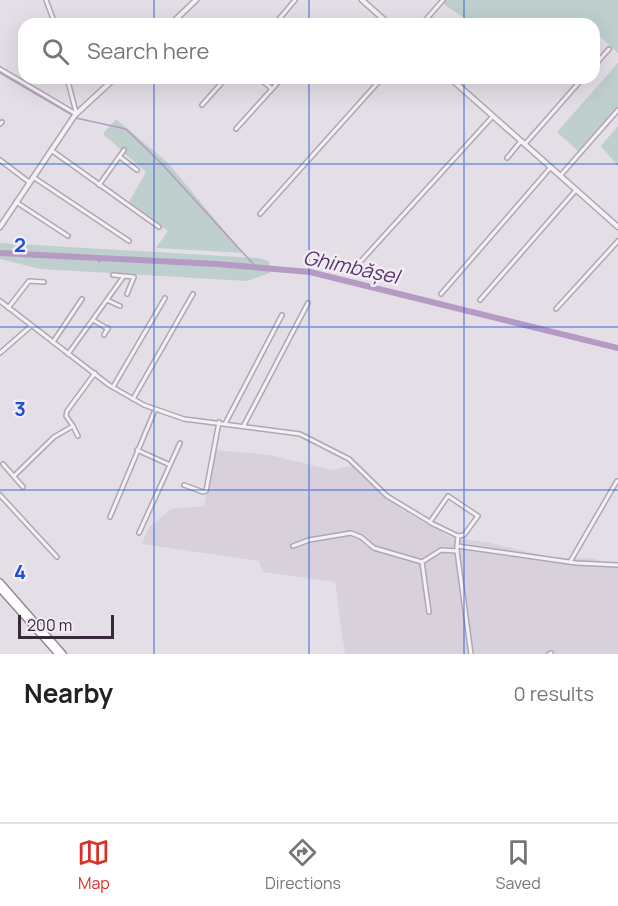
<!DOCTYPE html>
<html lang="en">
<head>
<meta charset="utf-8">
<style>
	:root { --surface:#fff; --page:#f6f6f6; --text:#222; --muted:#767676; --line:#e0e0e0; --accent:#d93025 }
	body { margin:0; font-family:Manrope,sans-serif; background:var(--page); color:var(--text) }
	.scale { position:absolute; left:18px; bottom:15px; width:96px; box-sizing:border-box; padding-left:6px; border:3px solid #37283b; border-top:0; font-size:16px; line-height:21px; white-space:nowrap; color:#37283b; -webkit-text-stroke:4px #f2edf4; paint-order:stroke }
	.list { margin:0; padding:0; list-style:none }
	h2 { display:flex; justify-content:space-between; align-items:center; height:78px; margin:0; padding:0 24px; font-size:26px }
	h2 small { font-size:20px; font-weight:400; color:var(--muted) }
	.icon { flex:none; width:33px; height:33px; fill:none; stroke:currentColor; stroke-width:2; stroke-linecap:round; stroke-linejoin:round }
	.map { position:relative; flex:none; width:618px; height:654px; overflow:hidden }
	.search { position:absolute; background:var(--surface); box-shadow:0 6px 24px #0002; left:18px; right:18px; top:18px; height:66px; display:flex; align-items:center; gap:15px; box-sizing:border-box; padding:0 21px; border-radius:18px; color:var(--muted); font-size:22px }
	.sheet { height:168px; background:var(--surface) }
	nav { display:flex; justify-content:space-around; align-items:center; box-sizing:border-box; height:84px; border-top:2px solid var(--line); background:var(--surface); font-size:16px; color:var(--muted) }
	nav a { display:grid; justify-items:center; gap:3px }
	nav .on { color:var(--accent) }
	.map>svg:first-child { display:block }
	.built { fill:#d8d0db }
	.green { fill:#bfcfcd }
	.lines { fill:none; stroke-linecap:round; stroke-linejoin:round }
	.stream { stroke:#b59bc3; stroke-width:1.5 }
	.river { stroke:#b59bc3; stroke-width:6 }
	.minor-casing { stroke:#b0a7b3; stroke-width:6 }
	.tertiary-casing { stroke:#b0a7b3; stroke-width:7 }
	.trunk-casing { stroke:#96869b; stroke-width:8 }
	.minor { stroke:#f4f0f5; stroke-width:3 }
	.tertiary { stroke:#f4f0f5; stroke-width:4 }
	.trunk { stroke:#fff; stroke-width:5 }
	.grid { fill:none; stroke:#1d4ed8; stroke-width:1.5; stroke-opacity:0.55 }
	.labels { text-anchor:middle; stroke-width:5; stroke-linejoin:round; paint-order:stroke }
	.water-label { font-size:20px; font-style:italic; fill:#5b366b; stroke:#f2edf4 }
	.grid-label { font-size:20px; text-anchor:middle; font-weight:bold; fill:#1d4ed8; stroke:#f2edf4; stroke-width:5; stroke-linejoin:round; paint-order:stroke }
</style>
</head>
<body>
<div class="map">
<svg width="618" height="654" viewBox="0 0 618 654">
	<rect width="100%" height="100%" fill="#e4dee6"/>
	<polygon class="built" points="215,450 269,455 332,470 351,466 402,510 450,537 490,543 554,558 592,558 618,567 618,654 345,654 335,582 263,572 259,561 142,544 149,527 171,509 204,506"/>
	<g class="green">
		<polygon points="438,0 618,0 618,53 600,36 594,42 594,24 473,24"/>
		<polygon points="618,63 618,107 579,152 557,132"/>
		<polygon points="116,119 167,162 243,253 156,248 168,231 129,202 146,172 103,134"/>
		<polygon points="618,126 618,166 601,146"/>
		<polygon points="0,243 258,258 269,261 270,273 247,281 41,269 0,259"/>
	</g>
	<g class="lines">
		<g class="stream">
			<polyline points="0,73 72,115"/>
			<polyline points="76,118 126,129 161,163 256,267"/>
			<polyline points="99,262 104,257"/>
		</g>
		<polyline class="river" points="0,253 217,264 310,272 618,348"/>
		<g class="minor-casing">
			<g id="minor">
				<polyline points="46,0 55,24"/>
				<polyline points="275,24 295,0"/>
				<polyline points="422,24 443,0"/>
				<polyline points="594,66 609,49"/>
				<polyline points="0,69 76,114"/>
				<polyline points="67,78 76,112"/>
				<polyline points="259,78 272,89"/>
				<polyline points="202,105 226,78"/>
				<polyline points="0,124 2,122"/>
				<polyline points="236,129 282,78"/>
				<polyline points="525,144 583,78"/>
				<polyline points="51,150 159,227"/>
				<polyline points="120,157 137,170"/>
				<polyline points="507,158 521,141"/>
				<polyline points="0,160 29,182"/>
				<polyline points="560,176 618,110"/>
				<polyline points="33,177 129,241"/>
				<polyline points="99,185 124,150"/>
				<polyline points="16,202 68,236"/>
				<polyline points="260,214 382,78"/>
				<polyline points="351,272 493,116"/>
				<polyline points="113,275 123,276"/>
				<polyline points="441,294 551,167"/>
				<polyline points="107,300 120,306"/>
				<polyline points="480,300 576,190"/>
				<polyline points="0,301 109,385 144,405 184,419 300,434 349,459 387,496 430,522 448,496 478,516 464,535 458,536"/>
				<polyline points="8,308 29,281 44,282"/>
				<polyline points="556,309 618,241"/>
				<polyline points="93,320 108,329"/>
				<polyline points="104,335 108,328"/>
				<polyline points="53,342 82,299"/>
				<polyline points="0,353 31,326"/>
				<polyline points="68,354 124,276 134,277 127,294"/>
				<polyline points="113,387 165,298"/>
				<polyline points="133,399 193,294"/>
				<polyline points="226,422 282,315"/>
				<polyline points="244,425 308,303"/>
				<polyline points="73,426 78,436"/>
				<polyline points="137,450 168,464"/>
				<polyline points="3,464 23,487"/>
				<polyline points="14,476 54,437 73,426 66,416 67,411 95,373"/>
				<polyline points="184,485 203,492 206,491 219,422"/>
				<polyline points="0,495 57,557"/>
				<polyline points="110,517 155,410"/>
				<polyline points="431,523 458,536 457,546 576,563 618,565"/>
				<polyline points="139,533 180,443"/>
				<polyline points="293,546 309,540 351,533 361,537 374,548 422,562 441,550 457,551 457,546"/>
				<polyline points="457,551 471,654"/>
				<polyline points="422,562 429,612"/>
				<polyline points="570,562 617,481"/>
				<polyline points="549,654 551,653"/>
			</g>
		</g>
		<g class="tertiary-casing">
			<g id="tertiary">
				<polyline points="362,0 389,24"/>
				<polyline points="171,24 196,0"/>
				<polyline points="450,78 618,227"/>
				<polyline points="0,227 75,115 115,78"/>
			</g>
		</g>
		<g class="trunk-casing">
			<g id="trunk">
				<polyline points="0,582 63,654"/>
				<polyline points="0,589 58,654"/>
			</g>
		</g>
		<use href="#minor" class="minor"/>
		<use href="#tertiary" class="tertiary"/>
		<use href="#trunk" class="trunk"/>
	</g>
	<path class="grid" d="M 154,0 L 154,24M 309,0 L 309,24M 464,0 L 464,24M 154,78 L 154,654M 309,78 L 309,654M 464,78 L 464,654M 0,164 L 618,164M 0,327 L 618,327M 0,490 L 618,490"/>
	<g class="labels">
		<g class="water-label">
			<text transform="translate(351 267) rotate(12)" y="7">Ghimbășel</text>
		</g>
	</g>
	<g class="grid-label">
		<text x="20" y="252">2</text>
		<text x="20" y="416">3</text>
		<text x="20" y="579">4</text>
	</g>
</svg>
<div class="scale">200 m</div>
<div class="search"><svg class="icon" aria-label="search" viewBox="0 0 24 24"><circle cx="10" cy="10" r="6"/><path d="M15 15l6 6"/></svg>Search here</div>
</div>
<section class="sheet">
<h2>Nearby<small>0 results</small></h2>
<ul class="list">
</ul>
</section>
<nav>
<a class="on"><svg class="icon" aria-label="map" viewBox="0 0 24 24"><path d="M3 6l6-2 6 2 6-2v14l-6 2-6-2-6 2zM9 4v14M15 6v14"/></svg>Map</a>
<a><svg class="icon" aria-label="directions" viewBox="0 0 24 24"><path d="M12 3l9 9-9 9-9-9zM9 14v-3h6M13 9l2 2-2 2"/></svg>Directions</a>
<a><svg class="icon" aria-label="saved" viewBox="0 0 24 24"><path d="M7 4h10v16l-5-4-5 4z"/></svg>Saved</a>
</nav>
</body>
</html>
